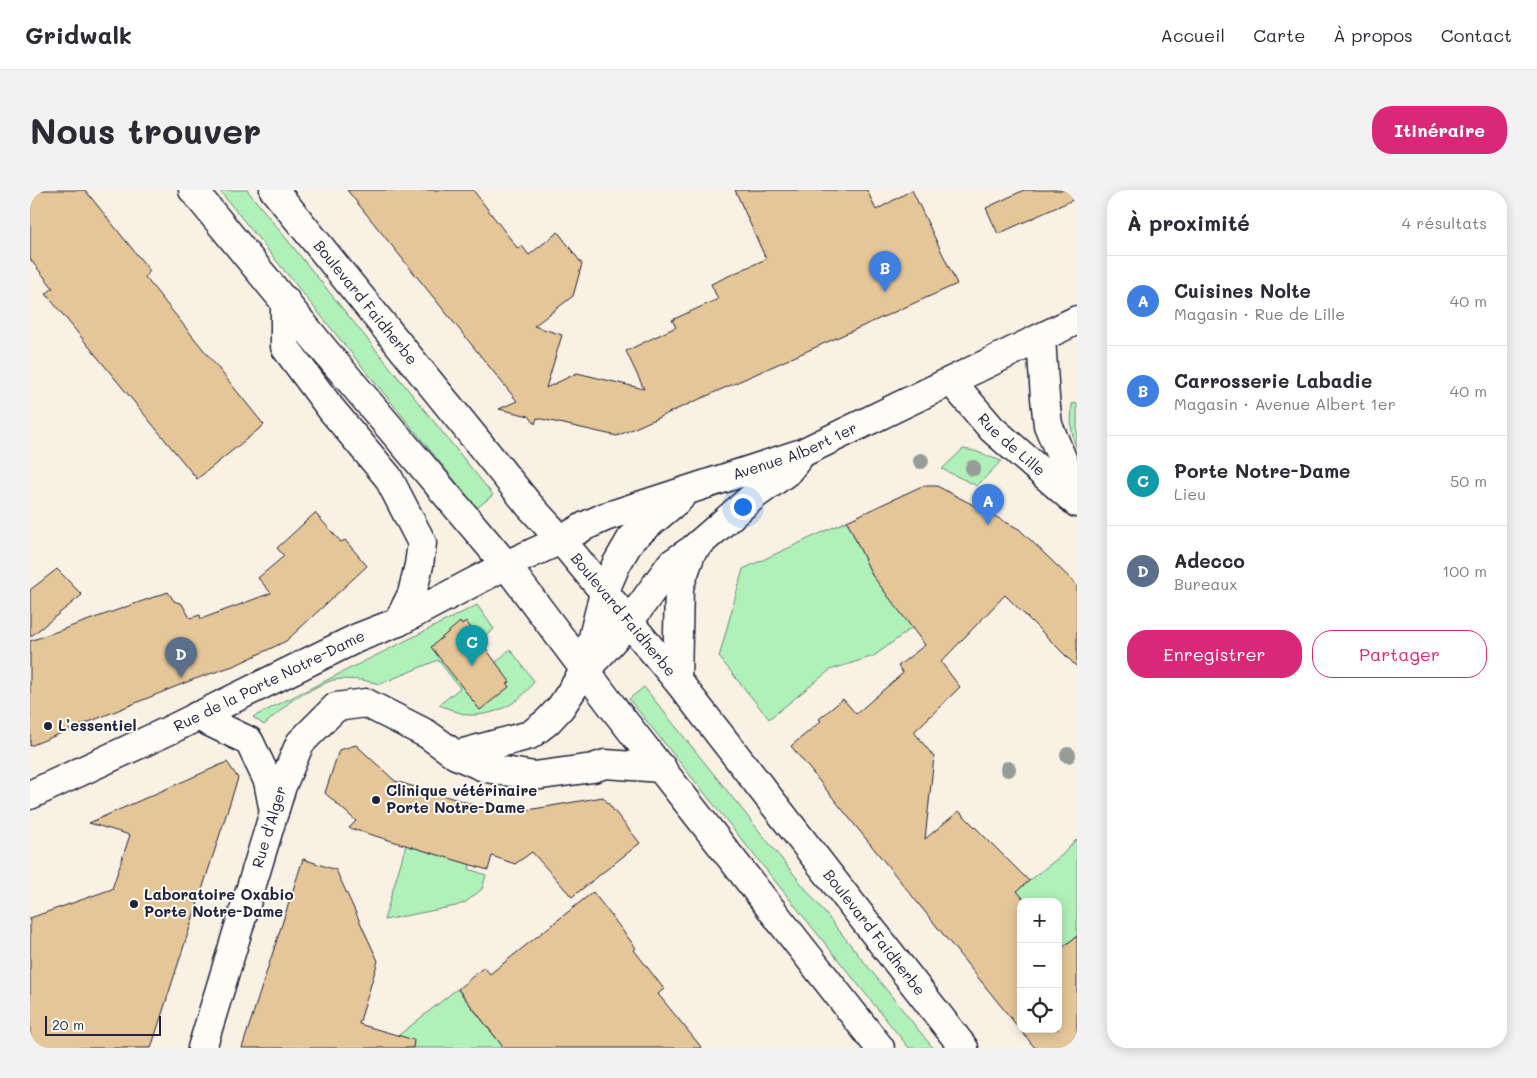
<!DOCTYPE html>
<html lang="fr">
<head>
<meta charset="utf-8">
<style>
	:root { --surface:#fff; --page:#f2f2f3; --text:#2b2b33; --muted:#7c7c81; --line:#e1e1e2; --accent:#db2777 }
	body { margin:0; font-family:Mali,sans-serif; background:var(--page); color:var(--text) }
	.controls { position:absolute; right:15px; bottom:15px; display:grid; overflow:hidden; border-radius:10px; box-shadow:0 2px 12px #0003 }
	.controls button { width:45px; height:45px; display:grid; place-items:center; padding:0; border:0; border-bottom:1px solid var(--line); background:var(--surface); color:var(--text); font:25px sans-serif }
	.scale { position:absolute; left:15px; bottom:12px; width:116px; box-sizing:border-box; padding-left:5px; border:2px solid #22223b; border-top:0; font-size:14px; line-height:18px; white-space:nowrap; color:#22223b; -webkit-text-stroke:4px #fdfcf7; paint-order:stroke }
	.you { position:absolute; left:712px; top:316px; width:18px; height:18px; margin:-12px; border:4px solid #fff; border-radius:50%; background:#1a73e8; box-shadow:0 0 0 8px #1a73e833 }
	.badge { display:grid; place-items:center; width:32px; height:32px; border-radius:50%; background:var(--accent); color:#fff; font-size:16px; font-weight:700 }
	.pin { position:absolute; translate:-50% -41px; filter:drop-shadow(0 1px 2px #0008) }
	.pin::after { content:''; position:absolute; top:26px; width:18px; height:15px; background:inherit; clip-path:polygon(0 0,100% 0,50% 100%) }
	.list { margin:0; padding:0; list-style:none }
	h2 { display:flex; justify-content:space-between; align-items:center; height:65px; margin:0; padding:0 20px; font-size:21px }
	h2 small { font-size:16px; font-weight:400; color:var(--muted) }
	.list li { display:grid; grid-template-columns:32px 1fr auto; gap:15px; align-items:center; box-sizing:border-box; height:90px; padding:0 20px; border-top:1px solid var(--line) }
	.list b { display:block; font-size:19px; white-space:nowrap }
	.list p { margin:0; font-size:16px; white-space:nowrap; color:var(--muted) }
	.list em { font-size:16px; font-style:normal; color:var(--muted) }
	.actions { display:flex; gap:10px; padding:15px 20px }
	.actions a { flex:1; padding:11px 0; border:1px solid var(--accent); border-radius:20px; text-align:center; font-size:18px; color:var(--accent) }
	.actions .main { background:var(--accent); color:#fff }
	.icon { flex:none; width:28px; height:28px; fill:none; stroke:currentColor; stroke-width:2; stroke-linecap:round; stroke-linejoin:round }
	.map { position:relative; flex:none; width:1047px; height:858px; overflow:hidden; border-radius:20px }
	header { display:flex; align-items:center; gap:30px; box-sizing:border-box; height:70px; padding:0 25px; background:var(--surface); border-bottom:1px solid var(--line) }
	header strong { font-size:24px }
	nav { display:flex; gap:28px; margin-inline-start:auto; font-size:18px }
	.intro { display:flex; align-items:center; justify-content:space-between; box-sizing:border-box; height:120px; padding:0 30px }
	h1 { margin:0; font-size:35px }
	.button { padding:12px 22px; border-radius:20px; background:var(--accent); color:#fff; font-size:18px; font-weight:700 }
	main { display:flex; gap:30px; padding:0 30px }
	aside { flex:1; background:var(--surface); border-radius:20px; box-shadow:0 2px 12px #0003 }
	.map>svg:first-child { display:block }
	.green { fill:#b0f0b9; stroke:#69897a }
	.building { fill:#e5c698; stroke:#22223b }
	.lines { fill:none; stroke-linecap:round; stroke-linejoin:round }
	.minor-casing { stroke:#22223b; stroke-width:31 }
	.minor { stroke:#fdfcf7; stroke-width:28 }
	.tree { fill:#969c98 }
	.poi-dot { fill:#22223b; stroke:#fdfcf7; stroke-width:2 }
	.labels { text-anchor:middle; stroke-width:4; stroke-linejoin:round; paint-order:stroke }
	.street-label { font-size:15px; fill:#22223b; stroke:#fdfcf7 }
	.poi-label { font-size:15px; font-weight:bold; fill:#22223b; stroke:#fdfcf7; text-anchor:start }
</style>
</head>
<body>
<header>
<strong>Gridwalk</strong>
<nav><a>Accueil</a><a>Carte</a><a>À propos</a><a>Contact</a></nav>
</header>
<div class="intro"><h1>Nous trouver</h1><a class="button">Itinéraire</a></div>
<main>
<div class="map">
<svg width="1047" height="858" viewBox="0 0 1047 858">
	<rect width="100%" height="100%" fill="#f8f1e4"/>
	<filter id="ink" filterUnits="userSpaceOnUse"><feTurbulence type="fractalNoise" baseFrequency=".02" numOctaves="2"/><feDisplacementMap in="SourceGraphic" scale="10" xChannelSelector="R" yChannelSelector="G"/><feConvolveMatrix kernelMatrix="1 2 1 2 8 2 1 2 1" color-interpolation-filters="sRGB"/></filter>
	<g filter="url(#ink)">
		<g class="green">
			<polygon points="189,0 217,0 463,305 447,318"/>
			<path d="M 1047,213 L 1047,259 C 1040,243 1041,231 1042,214 Z"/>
			<polygon points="933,259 945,261 971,271 947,296 912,279"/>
			<polygon points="817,331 842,385 883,437 844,466 800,480 739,529 689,467 713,379"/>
			<path d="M 447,415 L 464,439 L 447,453 L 463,475 L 480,459 L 504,491 C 491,513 465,526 439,525 C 430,524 418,518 409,515 L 430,498 L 408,470 L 350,494 L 332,490 L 312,489 L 303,490 L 288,496 L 261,511 L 234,535 L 223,527 Z"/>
			<polygon points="614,497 903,858 879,858 599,509"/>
			<polygon points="1047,649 1047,746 1033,757 1028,751 1028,712 991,712 966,717 1032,665"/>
			<polygon points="376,655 440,674 439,679 456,685 452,699 436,712 426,716 354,730"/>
			<polygon points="427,799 474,858 373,858 369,845"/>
		</g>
		<g class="building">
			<polygon points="0,0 55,0 120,81 115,87 234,235 167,289 16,104 23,98 0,69"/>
			<polygon points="317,0 443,0 488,59 492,56 499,65 528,42 552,74 543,106 504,136 532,145 516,198 547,183 614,199 596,161 646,137 642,130 688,109 681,94 736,69 705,0 837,0 846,20 882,0 927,94 587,246 507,228 505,234 499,226 469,219 487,211"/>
			<polygon points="994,0 1047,0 1047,8 968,44 956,18"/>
			<polygon points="892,296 907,296 989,339 1047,395 1047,477 975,405 911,472 930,497 884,542 904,567 895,649 929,621 999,691 987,701 996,712 991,712 991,839 1028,839 1028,751 1033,757 1047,746 1047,858 1005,858 761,556 791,531 789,529 813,509 826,524 873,483 868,476 895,455 842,385 817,331"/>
			<polygon points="285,323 311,352 315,350 337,376 256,451 206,475 162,490 0,556 0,451 138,402 144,411 152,414 160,428 170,425 171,429 241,403 228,388 254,366 247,358"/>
			<polygon points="27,379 52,405 0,447 0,400"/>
			<polygon points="436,431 480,492 477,494 479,497 450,520 401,457 430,432 432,435"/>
			<polygon points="326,555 365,591 475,624 573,607 610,653 542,707 502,662 485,674 462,666 458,680 319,638 326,631 295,603 309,560"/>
			<polygon points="197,572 208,588 121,858 0,858 0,728 82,699 100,645 59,633"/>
			<polygon points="273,669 306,680 348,771 329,834 384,850 383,858 212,858"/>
			<polygon points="563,702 606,758 604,760 634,799 628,804 672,858 474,858 428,799 454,777 460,784"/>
		</g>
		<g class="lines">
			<g class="minor-casing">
				<g id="minor">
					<polyline points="163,0 295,161 476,375 582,516 850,858"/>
					<path id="s1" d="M 244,0 L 499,315 L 531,350 L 647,490 L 934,858"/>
					<polyline points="255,110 255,157 301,219 358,287 392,353 389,375 382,404 368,432"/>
					<polyline points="1011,148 1015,208 1018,235 1047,304"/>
					<path id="s2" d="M 921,191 L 962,239 L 1047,313"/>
					<polyline points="555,479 574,403 586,375 601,349 650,308"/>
					<polyline points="647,490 649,397 662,361"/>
					<polyline points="167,526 219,551 238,591 244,622"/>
					<polyline points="426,565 456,578 504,586 563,578 575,574 632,578"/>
					<path id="s3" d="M 0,605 L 142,539 L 327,448 L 368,432 L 476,375 L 531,350 L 555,336 L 575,327 L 772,263 L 1047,130"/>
					<path id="s4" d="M 172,858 L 252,596 L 270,553 L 306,517 L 336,513 L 397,544 L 426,565 L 500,545 L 517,532 L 531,517 L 555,480 L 575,459 L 599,432 L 641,374 L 663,359 L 725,305 L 757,282 L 769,267"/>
				</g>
			</g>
			<use href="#minor" class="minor"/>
		</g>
		<g class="tree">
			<circle cx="891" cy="271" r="8"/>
			<circle cx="943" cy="278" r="8"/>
			<circle cx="1038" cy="565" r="8"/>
			<circle cx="978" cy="579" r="8"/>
		</g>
	</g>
	<g class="poi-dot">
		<circle cx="18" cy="536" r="5"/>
		<circle cx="346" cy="610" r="5"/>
		<circle cx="104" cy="714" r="5"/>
	</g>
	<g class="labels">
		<g class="street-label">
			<text dy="5" stroke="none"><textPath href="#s1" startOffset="145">Boulevard Faidherbe</textPath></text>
			<text dy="5" stroke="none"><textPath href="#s2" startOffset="88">Rue de Lille</textPath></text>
			<text dy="5" stroke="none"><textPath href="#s3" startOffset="840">Avenue Albert 1er</textPath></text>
			<text dy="5" stroke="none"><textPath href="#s1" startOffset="550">Boulevard Faidherbe</textPath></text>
			<text dy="5" stroke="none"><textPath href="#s3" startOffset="265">Rue de la Porte Notre-Dame</textPath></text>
			<text dy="5" stroke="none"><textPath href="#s4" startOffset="231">Rue d'Alger</textPath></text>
			<text dy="5" stroke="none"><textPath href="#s1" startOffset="955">Boulevard Faidherbe</textPath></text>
		</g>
		<g class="poi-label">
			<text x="28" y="541">L’essentiel</text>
			<text x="356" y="606">Clinique vétérinaire<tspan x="356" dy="17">Porte Notre-Dame</tspan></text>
			<text x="114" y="710">Laboratoire Oxabio<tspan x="114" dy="17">Porte Notre-Dame</tspan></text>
		</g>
	</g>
</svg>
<div class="controls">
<button>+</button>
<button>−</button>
<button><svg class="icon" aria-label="locate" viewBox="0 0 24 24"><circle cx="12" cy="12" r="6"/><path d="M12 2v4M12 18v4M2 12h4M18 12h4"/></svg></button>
</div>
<div class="scale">20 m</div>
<div class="you"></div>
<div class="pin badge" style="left:958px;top:335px;background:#3f7fe0">A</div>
<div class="pin badge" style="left:855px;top:102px;background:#3f7fe0">B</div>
<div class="pin badge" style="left:442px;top:476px;background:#0f9aa8">C</div>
<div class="pin badge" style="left:151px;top:488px;background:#5c6f8a">D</div>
</div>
<aside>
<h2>À proximité<small>4 résultats</small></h2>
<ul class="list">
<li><span class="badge" style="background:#3f7fe0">A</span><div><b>Cuisines Nolte</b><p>Magasin · Rue de Lille</p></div><em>40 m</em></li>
<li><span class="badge" style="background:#3f7fe0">B</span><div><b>Carrosserie Labadie</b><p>Magasin · Avenue Albert 1er</p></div><em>40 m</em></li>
<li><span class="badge" style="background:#0f9aa8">C</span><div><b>Porte Notre-Dame</b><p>Lieu</p></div><em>50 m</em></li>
<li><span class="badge" style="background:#5c6f8a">D</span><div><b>Adecco</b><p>Bureaux</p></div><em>100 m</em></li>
</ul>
<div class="actions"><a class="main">Enregistrer</a><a>Partager</a></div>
</aside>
</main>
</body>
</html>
